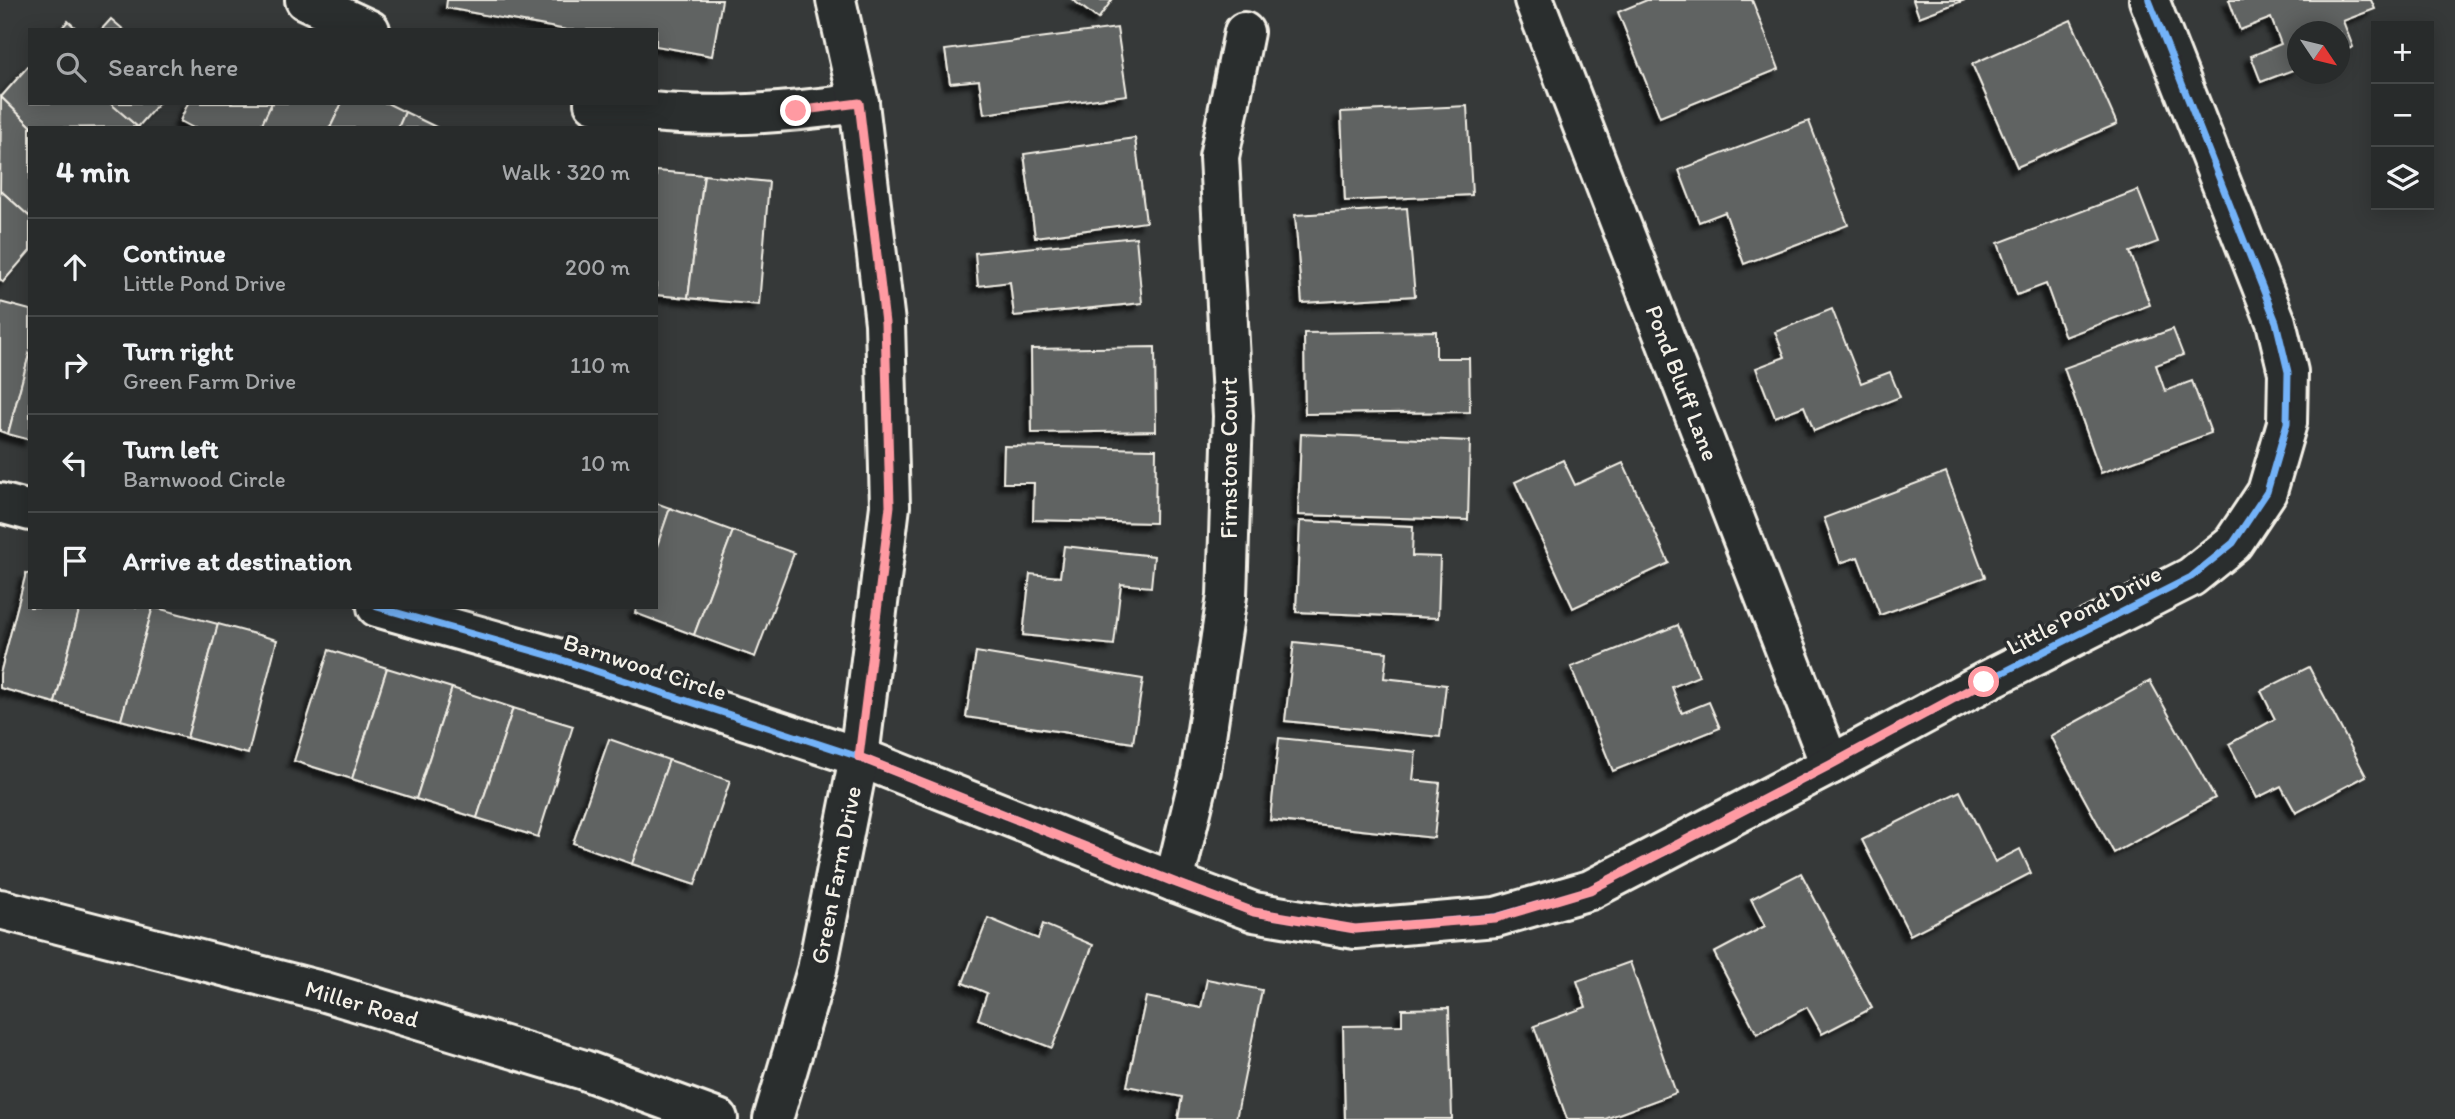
<!DOCTYPE html>
<html lang="en">
<head>
<meta charset="utf-8">
<style>
	:root { --surface:#282b2b; --page:#303333; --text:#f1f3f6; --muted:#a5a7a9; --line:#444747 }
	body { margin:0; font-family:Itim,sans-serif; background:var(--page); color:var(--text) }
	.controls { position:absolute; right:21px; top:21px; display:grid; overflow:hidden; border-radius:0px; box-shadow:0 4px 18px #0003 }
	.controls button { width:63px; height:63px; display:grid; place-items:center; padding:0; border:0; border-bottom:2px solid var(--line); background:var(--surface); color:var(--text); font:35px sans-serif }
	.compass { position:absolute; left:2287px; top:21px; width:63px; height:63px; border-radius:50%; background:var(--surface); box-shadow:0 4px 18px #0003; rotate:125deg }
	.stop { position:absolute; width:21px; height:21px; margin:-16px; border:5px solid #ff9aa2; border-radius:50%; background:#fff }
	.stop.end { background:#ff9aa2; border-color:#fff; box-shadow:0 2px 7px #0008 }
	.list { margin:0; padding:0; list-style:none }
	h2 { display:flex; justify-content:space-between; align-items:center; height:91px; margin:0; padding:0 28px; font-size:30px }
	h2 small { font-size:23px; font-weight:400; color:var(--muted) }
	.list li { display:grid; grid-template-columns:46px 1fr auto; gap:21px; align-items:center; box-sizing:border-box; height:98px; padding:0 28px; border-top:2px solid var(--line) }
	.list b { display:block; font-size:26px; white-space:nowrap }
	.list p { margin:0; font-size:23px; white-space:nowrap; color:var(--muted) }
	.list em { font-size:23px; font-style:normal; color:var(--muted) }
	.icon { flex:none; width:38px; height:38px; fill:none; stroke:currentColor; stroke-width:2; stroke-linecap:round; stroke-linejoin:round }
	.map { position:relative; flex:none; width:2455px; height:1119px; overflow:hidden }
	.search { position:absolute; background:var(--surface); box-shadow:0 4px 18px #0003; left:28px; top:28px; width:630px; height:77px; display:flex; align-items:center; gap:18px; box-sizing:border-box; padding:0 24px; border-radius:0px; color:var(--muted); font-size:26px }
	.panel { position:absolute; background:var(--surface); box-shadow:0 4px 18px #0003; left:28px; top:126px; width:630px; height:483px; border-radius:0px }
	.map>svg:first-child { display:block }
	.building { fill:#616362; stroke:#f4f1e8; stroke-width:2; filter:url(#shadow) }
	.lines { fill:none; stroke-linecap:round; stroke-linejoin:round }
	.minor-casing { stroke:#f4f1e8; stroke-width:44 }
	.minor { stroke:#2a2d2e; stroke-width:38 }
	.cycleway-casing { stroke:#2a2d2e; stroke-width:11 }
	.cycleway { stroke:#73b2f8; stroke-width:7 }
	.route { stroke:#ff9aa2; stroke-width:9 }
	.labels { text-anchor:middle; stroke-width:7; stroke-linejoin:round; paint-order:stroke }
	.street-label { font-size:24px; fill:#f4f1e8; stroke:#2a2d2e }
</style>
</head>
<body>
<div class="map">
<svg width="2455" height="1119" viewBox="0 0 2455 1119">
	<defs>
		<filter id="shadow"><feDropShadow dx="-6" dy="6" stdDeviation="2" flood-color="#0009"/></filter>
	</defs>
	<rect width="100%" height="100%" fill="#363939"/>
	<filter id="ink" filterUnits="userSpaceOnUse"><feTurbulence type="fractalNoise" baseFrequency=".0143" numOctaves="2"/><feDisplacementMap in="SourceGraphic" scale="14" xChannelSelector="R" yChannelSelector="G"/><feConvolveMatrix kernelMatrix="1 2 1 2 8 2 1 2 1" color-interpolation-filters="sRGB"/></filter>
	<g filter="url(#ink)">
		<g class="building">
			<polygon points="447,0 722,0 712,56 656,46 656,30 567,30 446,8"/>
			<polygon points="1073,0 1112,0 1098,19"/>
			<polygon points="1647,0 1752,0 1779,69 1660,117 1618,12"/>
			<polygon points="1913,0 1965,0 1919,17"/>
			<polygon points="2229,0 2371,0 2375,9 2343,21 2353,47 2340,53 2340,32 2298,32 2298,68 2261,82 2251,56 2281,44 2271,18 2240,30"/>
			<polygon points="111,19 124,30 101,30"/>
			<polygon points="2071,20 2117,124 2017,167 1972,64"/>
			<polygon points="68,21 78,30 60,30"/>
			<polygon points="1117,28 1127,95 984,114 979,80 950,83 945,50"/>
			<polygon points="30,64 30,103 110,103 138,127 33,128 1,97"/>
			<polygon points="1,97 33,128 30,128 30,217 0,190"/>
			<polygon points="110,103 159,103 138,127"/>
			<polygon points="188,103 272,103 260,128 193,128 180,121"/>
			<polygon points="272,103 342,103 330,128 260,128"/>
			<polygon points="342,103 387,103 405,112 398,128 330,128"/>
			<polygon points="1467,106 1472,195 1345,201 1341,112"/>
			<polygon points="405,112 438,128 398,128"/>
			<polygon points="1809,121 1848,225 1744,264 1725,212 1699,222 1679,170"/>
			<polygon points="1135,138 1146,222 1035,237 1024,154"/>
			<polygon points="656,171 704,175 688,298 656,295"/>
			<polygon points="704,175 769,182 759,305 688,298"/>
			<polygon points="0,190 30,217 30,251 3,282 0,279"/>
			<polygon points="2138,190 2158,242 2130,252 2150,305 2065,337 2046,284 2017,295 1998,243"/>
			<polygon points="1407,208 1415,296 1302,303 1295,215"/>
			<polygon points="1136,237 1142,303 1014,316 1010,282 978,286 975,253"/>
			<polygon points="0,302 30,310 30,351 8,434 0,431"/>
			<polygon points="1832,309 1861,383 1890,372 1900,397 1814,431 1804,406 1775,417 1756,368 1785,357 1775,332"/>
			<polygon points="2173,329 2183,355 2156,365 2165,391 2192,381 2211,433 2101,473 2064,368"/>
			<polygon points="1436,331 1436,358 1469,358 1470,412 1305,414 1304,333"/>
			<polygon points="1155,347 1156,431 1032,433 1031,349"/>
			<polygon points="30,351 30,440 8,434"/>
			<polygon points="1301,434 1470,441 1468,520 1298,515"/>
			<polygon points="1004,446 1156,449 1155,523 1033,520 1034,483 1003,483"/>
			<polygon points="1563,460 1575,485 1623,463 1669,563 1573,608 1515,482"/>
			<polygon points="1946,472 1985,577 1880,615 1858,557 1840,563 1824,518"/>
			<polygon points="656,503 670,508 656,549"/>
			<polygon points="670,508 733,531 694,635 635,613 637,607 656,607 656,549"/>
			<polygon points="1300,521 1413,526 1412,556 1440,557 1438,618 1296,612"/>
			<polygon points="733,531 794,553 755,657 694,635"/>
			<polygon points="1064,546 1154,556 1151,587 1121,584 1114,645 1023,635 1030,574 1060,577"/>
			<polygon points="26,573 30,574 30,607 80,607 55,703 0,688 0,674"/>
			<polygon points="80,607 153,607 121,720 55,703"/>
			<polygon points="153,607 218,624 187,738 121,720"/>
			<polygon points="218,624 277,640 248,754 187,738"/>
			<polygon points="1678,625 1699,676 1672,687 1682,713 1709,702 1720,728 1613,771 1571,667"/>
			<polygon points="1294,642 1387,652 1384,678 1446,685 1440,737 1285,721"/>
			<polygon points="329,650 387,668 352,779 294,761"/>
			<polygon points="976,652 1143,679 1133,743 966,717"/>
			<polygon points="2309,667 2366,776 2296,813 2281,786 2257,798 2229,744 2275,719 2261,691"/>
			<polygon points="387,668 452,688 416,799 352,779"/>
			<polygon points="2150,681 2215,798 2114,853 2050,736"/>
			<polygon points="452,688 513,708 477,818 416,799"/>
			<polygon points="513,708 573,726 538,837 477,818"/>
			<polygon points="1279,738 1416,752 1413,780 1440,783 1434,838 1270,820"/>
			<polygon points="609,739 669,760 632,864 573,843"/>
			<polygon points="669,760 730,781 695,885 632,864"/>
			<polygon points="1960,791 1995,862 2020,849 2031,873 1910,935 1862,840"/>
			<polygon points="1801,873 1872,1008 1822,1034 1807,1007 1757,1034 1714,953 1765,926 1751,899"/>
			<polygon points="988,918 1038,939 1043,924 1093,945 1052,1048 978,1019 987,993 963,983"/>
			<polygon points="1630,962 1676,1093 1605,1119 1567,1119 1534,1026 1586,1007 1577,981"/>
			<polygon points="1207,979 1262,990 1236,1119 1178,1119 1182,1097 1127,1086 1146,997 1201,1008"/>
			<polygon points="1449,1008 1452,1119 1345,1119 1343,1026 1402,1025 1402,1009"/>
		</g>
		<g class="lines">
			<g class="minor-casing">
				<g id="minor">
					<polyline points="305,0 370,30"/>
					<polyline points="1534,0 1830,765"/>
					<path d="M 594,103 C 680,122 773,115 859,103"/>
					<polyline points="0,503 30,511"/>
					<polyline points="377,607 547,655 859,757 1174,882 1254,912 1355,929 1496,917 1590,890 1830,765 1984,682 2191,577 2233,543 2267,492 2287,423 2288,372 2276,322 2149,0"/>
					<polyline points="1174,882 1201,770 1227,596 1233,416 1219,157 1244,32"/>
					<polyline points="0,909 325,992 584,1070 718,1119"/>
					<polyline points="773,1119 817,970 859,757 890,506 885,323 859,103 836,0"/>
				</g>
			</g>
			<use href="#minor" class="minor"/>
			<g class="cycleway-casing">
				<polyline id="cycleway" points="377,607 547,655 859,757 1174,882 1254,912 1355,929 1496,917 1590,890 1830,765 1984,682 2191,577 2233,543 2267,492 2287,423 2288,372 2276,322 2149,0"/>
			</g>
			<use href="#cycleway" class="cycleway"/>
		</g>
	</g>
	<g class="lines" filter="url(#ink)">
		<polyline class="route" points="796,111 859,103 885,323 890,506 859,757 1174,882 1254,912 1355,929 1496,918 1590,890 1830,765 1984,682"/>
	</g>
	<g class="labels">
		<g class="street-label">
			<text transform="translate(1682 383) rotate(69)" y="8">Pond Bluff Lane</text>
			<text transform="translate(1229 458) rotate(-90)" y="8">Firnstone Court</text>
			<text transform="translate(2084 610) rotate(-27)" y="8">Little Pond Drive</text>
			<text transform="translate(645 667) rotate(18)" y="8">Barnwood Circle</text>
			<text transform="translate(836 875) rotate(-79)" y="8">Green Farm Drive</text>
			<text transform="translate(362 1004) rotate(16)" y="8">Miller Road</text>
		</g>
	</g>
</svg>
<div class="controls">
<button>+</button>
<button>−</button>
<button><svg class="icon" aria-label="layers" viewBox="0 0 24 24"><path d="M12 4l9 5-9 5-9-5zM3 14l9 5 9-5"/></svg></button>
</div>
<svg class="compass" viewBox="-18 -18 36 36"><path d="M0-13l5 13h-10z" fill="#e53935"/><path d="M0 13l5-13h-10z" fill="#a5a7a9"/></svg>
<div class="stop" style="left:1984px;top:682px"></div>
<div class="stop end" style="left:796px;top:111px"></div>
<div class="search"><svg class="icon" aria-label="search" viewBox="0 0 24 24"><circle cx="10" cy="10" r="6"/><path d="M15 15l6 6"/></svg>Search here</div>
<section class="panel">
<h2>4 min<small>Walk · 320 m</small></h2>
<ul class="list">
<li><svg class="icon" aria-label="ahead" viewBox="0 0 24 24"><path d="M12 20V5M6 11l6-6 6 6"/></svg><div><b>Continue</b><p>Little Pond Drive</p></div><em>200 m</em></li>
<li><svg class="icon" aria-label="right" viewBox="0 0 24 24"><path d="M7 20v-9h11M14 6l5 5-5 5"/></svg><div><b>Turn right</b><p>Green Farm Drive</p></div><em>110 m</em></li>
<li><svg class="icon" aria-label="left" viewBox="0 0 24 24"><path d="M17 20v-9H6M10 6l-5 5 5 5"/></svg><div><b>Turn left</b><p>Barnwood Circle</p></div><em>10 m</em></li>
<li><svg class="icon" aria-label="arrive" viewBox="0 0 24 24"><path d="M6 21V4h12l-3 4 3 4H6"/></svg><div><b>Arrive at destination</b></div></li>
</ul>
</section>
</div>
</body>
</html>
